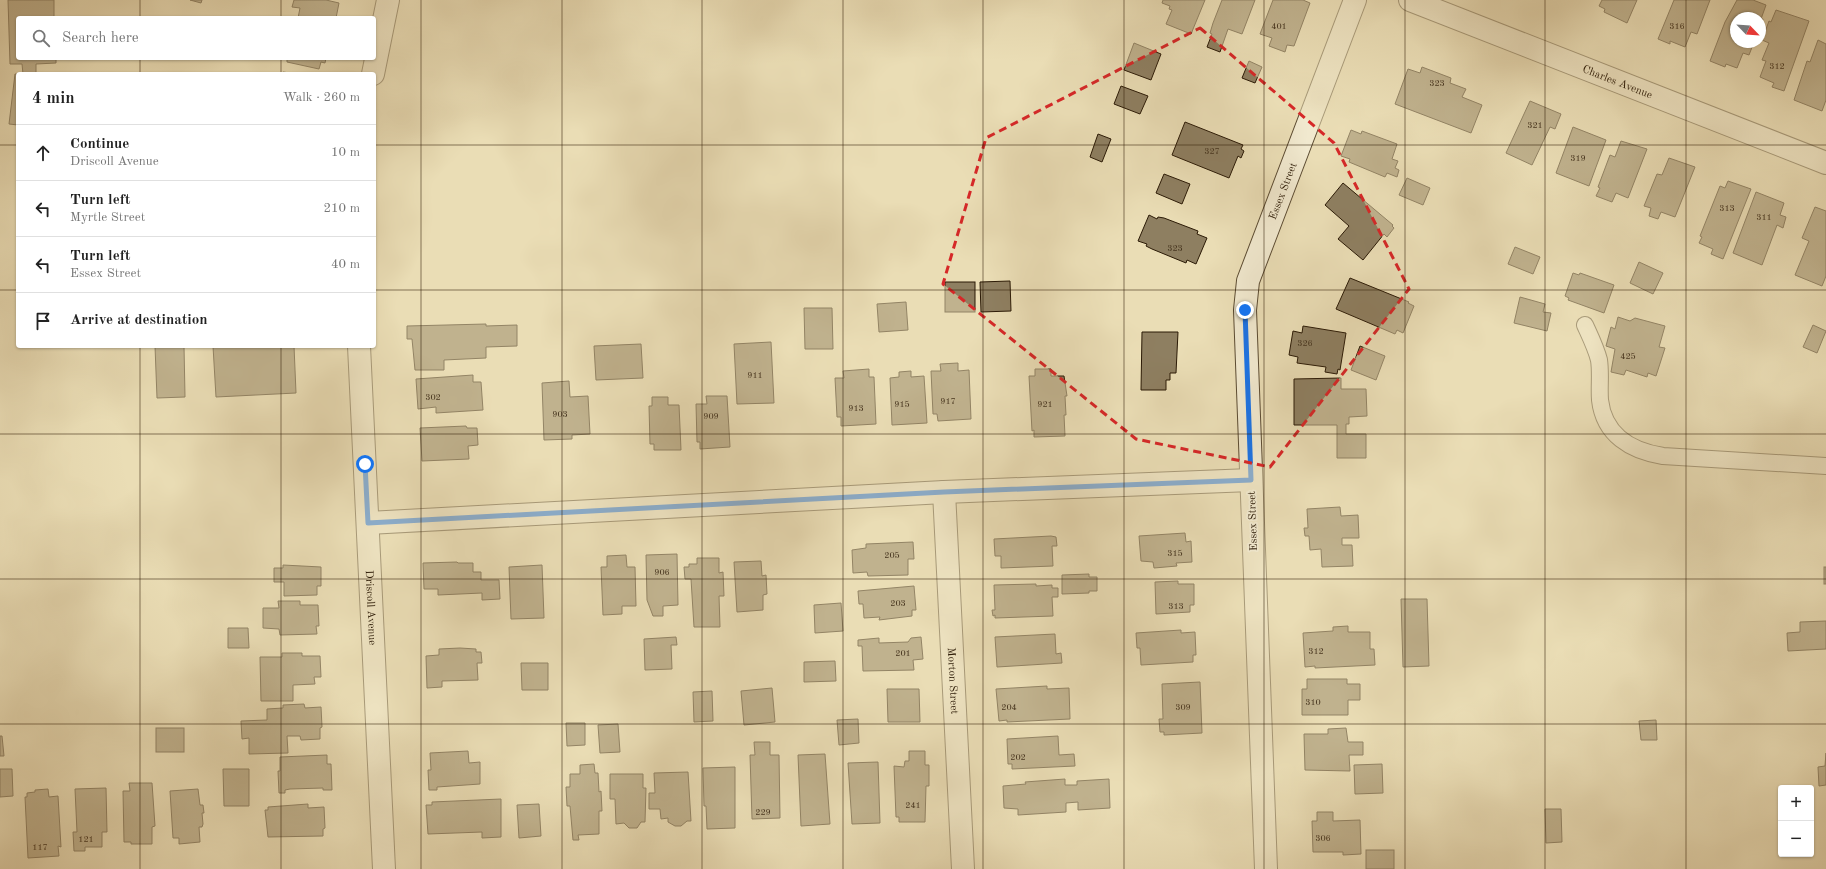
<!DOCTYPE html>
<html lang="en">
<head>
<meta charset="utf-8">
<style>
	:root { --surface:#fff; --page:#f2f2f2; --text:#222; --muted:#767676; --line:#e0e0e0 }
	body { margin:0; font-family:"Old Standard TT",serif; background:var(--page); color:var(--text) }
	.controls { position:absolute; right:12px; bottom:12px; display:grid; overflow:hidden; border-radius:4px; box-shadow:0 1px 3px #0004 }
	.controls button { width:36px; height:36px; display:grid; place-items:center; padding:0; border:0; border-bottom:1px solid var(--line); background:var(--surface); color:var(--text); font:20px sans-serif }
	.compass { position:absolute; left:1730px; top:12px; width:36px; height:36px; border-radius:50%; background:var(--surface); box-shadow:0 1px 3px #0004; rotate:115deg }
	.stop { position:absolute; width:12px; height:12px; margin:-9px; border:3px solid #1a73e8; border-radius:50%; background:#fff }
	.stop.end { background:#1a73e8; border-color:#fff; box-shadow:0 1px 4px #0008 }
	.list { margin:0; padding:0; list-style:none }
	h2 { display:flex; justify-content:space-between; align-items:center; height:52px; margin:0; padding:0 16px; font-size:17px }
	h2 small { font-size:13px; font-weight:400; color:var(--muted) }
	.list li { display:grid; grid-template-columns:26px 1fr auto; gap:12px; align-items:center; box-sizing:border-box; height:56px; padding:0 16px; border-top:1px solid var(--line) }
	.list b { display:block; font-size:15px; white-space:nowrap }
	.list p { margin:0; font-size:13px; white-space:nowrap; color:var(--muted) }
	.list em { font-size:13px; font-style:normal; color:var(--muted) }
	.icon { flex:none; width:22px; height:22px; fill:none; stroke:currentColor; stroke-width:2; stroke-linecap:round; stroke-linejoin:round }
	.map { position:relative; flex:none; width:1826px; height:869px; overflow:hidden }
	.search { position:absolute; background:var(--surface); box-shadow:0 1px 3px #0004; left:16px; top:16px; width:360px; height:44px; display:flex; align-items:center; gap:10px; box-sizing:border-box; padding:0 14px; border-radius:4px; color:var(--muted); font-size:15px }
	.panel { position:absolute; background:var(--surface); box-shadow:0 1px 3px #0004; left:16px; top:72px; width:360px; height:276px; border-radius:4px }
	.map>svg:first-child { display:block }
	.building { fill:#8e7f61; stroke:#2b1a06 }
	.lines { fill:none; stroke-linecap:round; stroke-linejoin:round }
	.service-casing { stroke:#5b4b32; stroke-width:18 }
	.minor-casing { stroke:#5b4b32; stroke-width:24 }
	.tertiary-casing { stroke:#5b4b32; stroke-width:24 }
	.service { stroke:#f1e9cf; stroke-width:16 }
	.minor { stroke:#f1e9cf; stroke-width:22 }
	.tertiary { stroke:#f1e9cf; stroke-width:22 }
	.route { stroke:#1a73e8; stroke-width:5 }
	.marked { fill:none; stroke:#d62828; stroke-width:3; stroke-dasharray:8 5; stroke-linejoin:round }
	.grid { fill:none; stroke:#2b1a06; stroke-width:1; stroke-opacity:0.55 }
	.labels { text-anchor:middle; stroke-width:3.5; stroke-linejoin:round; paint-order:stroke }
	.number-label { font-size:9px; fill:#44331d }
	.street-label { font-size:11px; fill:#2b1a06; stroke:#f1e9cf }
</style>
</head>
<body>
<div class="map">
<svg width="1826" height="869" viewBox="0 0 1826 869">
	<rect width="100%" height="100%" fill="#eaddb5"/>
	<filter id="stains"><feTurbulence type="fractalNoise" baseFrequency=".005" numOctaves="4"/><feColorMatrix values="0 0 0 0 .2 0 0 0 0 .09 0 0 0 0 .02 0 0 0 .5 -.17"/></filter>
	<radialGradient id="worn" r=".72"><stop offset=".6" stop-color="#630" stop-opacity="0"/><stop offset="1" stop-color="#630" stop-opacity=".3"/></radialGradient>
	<g class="building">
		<polygon points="8,0 54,0 54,18 18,18 18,58 56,58 56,63 36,64 36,74 23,74 22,64 10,64"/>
		<polygon points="190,0 202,0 201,3"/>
		<polygon points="294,0 326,0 339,3 336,18 298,18 300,8 292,7"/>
		<polygon points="1163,0 1205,0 1191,34 1166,24 1172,10 1169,9 1170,6 1162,3"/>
		<polygon points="1222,0 1255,0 1242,34 1228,29 1220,52 1207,47 1212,34 1210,33 1213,23"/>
		<polygon points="1273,0 1303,0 1310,3 1294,46 1287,45 1285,52 1269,46 1272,38 1260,34"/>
		<polygon points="1602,0 1637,0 1627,23 1604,12 1605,9 1599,6"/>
		<polygon points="1674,0 1710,0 1697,34 1691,32 1685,47 1670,41 1670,44 1658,39"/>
		<polygon points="1737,0 1753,0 1766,5 1761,19 1763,19 1760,27 1760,18 1736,18 1736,42 1754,42 1749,55 1743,53 1737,68 1726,64 1725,67 1710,61 1725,22"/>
		<polygon points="1776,10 1809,21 1784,91 1772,87 1774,83 1760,77 1766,61 1762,60 1769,43 1762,40 1769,21 1771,22"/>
		<polygon points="1818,40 1826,44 1826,100 1822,111 1794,100 1807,61 1810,62"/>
		<polygon points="1134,43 1161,54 1151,80 1124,70"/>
		<polygon points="287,58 326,58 325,63 321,62 319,69 287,62"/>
		<polygon points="1249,61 1262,67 1255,83 1242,78"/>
		<polygon points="1422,67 1451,78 1450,83 1466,89 1462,97 1482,105 1471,133 1395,104 1408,69 1420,73"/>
		<polygon points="283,72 296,74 282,74"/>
		<polygon points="15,74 18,74 18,125 9,124"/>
		<polygon points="1121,86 1148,96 1140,114 1114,104"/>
		<polygon points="1530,101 1561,114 1555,129 1550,127 1532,165 1506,153"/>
		<polygon points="1185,122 1243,145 1241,149 1244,151 1241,158 1238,156 1229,178 1172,155"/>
		<polygon points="1573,127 1606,140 1589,186 1556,173"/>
		<polygon points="1351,130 1361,134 1362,131 1397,144 1392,159 1398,161 1395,168 1399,170 1397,177 1387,173 1385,177 1349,162 1350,159 1341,156"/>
		<polygon points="1098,134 1111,139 1102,162 1090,157"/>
		<polygon points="1621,141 1647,149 1628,198 1616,193 1612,202 1596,196 1600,188 1598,187 1610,155 1615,157"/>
		<polygon points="1669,158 1695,167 1675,217 1661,212 1658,219 1649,216 1651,208 1644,206 1657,174 1662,175"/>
		<polygon points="1164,174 1190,184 1182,204 1156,193"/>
		<polygon points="1407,178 1430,188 1423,205 1399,195"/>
		<polygon points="1728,181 1751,189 1723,259 1711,254 1713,249 1699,243 1702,237 1700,236 1720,186 1725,188"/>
		<polygon points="1343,183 1393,225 1392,226 1394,228 1387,237 1384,234 1363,260 1338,239 1349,226 1325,205"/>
		<polygon points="1756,192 1784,203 1780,215 1786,217 1783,228 1777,225 1762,265 1733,253"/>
		<polygon points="1815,207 1826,211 1826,276 1822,286 1795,275 1809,241 1802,238"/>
		<polygon points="1149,215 1157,219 1158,217 1164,218 1198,231 1197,234 1207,238 1196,264 1187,260 1186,263 1152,249 1146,246 1147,244 1138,241"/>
		<polygon points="1515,247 1540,257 1533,274 1508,264"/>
		<polygon points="1639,262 1663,273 1653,294 1630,283"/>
		<polygon points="1573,273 1579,275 1580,273 1614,285 1604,313 1568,300 1569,298 1565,296"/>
		<polygon points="1350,278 1409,302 1408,303 1414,306 1403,333 1397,330 1395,334 1336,309"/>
		<polygon points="1010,281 1011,311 981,312 980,282"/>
		<rect x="945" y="282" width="30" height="30"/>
		<polygon points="1520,297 1545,304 1543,312 1551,313 1547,331 1514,323"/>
		<polygon points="906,302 908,330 879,332 877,304"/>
		<polygon points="804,308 832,308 833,349 805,349"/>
		<polygon points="1618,317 1630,321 1635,318 1665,326 1659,347 1665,348 1656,376 1648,373 1647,377 1626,370 1624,375 1611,372 1615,349 1606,346 1611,327 1615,329"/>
		<polygon points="486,324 486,326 517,325 517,346 486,347 486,358 444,360 444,370 415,370 412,339 407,339 407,326"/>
		<polygon points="1813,325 1826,331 1817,353 1803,347"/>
		<polygon points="1303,326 1346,333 1340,370 1338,369 1337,374 1325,372 1326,367 1297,363 1298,357 1289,355 1293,331 1302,333"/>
		<polygon points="1142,332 1178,332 1176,373 1170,373 1170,380 1166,380 1166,390 1141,390"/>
		<polygon points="771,342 774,403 737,404 734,344"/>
		<polygon points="641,344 643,378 596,380 594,346"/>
		<polygon points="155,346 184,346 185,397 157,398"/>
		<polygon points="213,346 294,346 296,393 216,397"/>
		<polygon points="1360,346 1385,356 1376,380 1351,370"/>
		<polygon points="958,363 958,371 969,370 971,419 938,421 937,414 933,414 931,371 941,371 940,364"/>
		<polygon points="869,369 869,377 874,377 876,424 841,426 841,417 837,417 835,378 844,378 843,371"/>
		<polygon points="1035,369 1051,369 1051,376 1064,376 1067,396 1065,396 1066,415 1064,415 1065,436 1034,437 1034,430 1032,431 1029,376 1035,376"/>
		<polygon points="911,371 911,377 924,376 927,423 892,425 890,378 899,377 899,372"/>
		<polygon points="473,375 473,382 481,382 483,410 436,413 436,407 418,409 416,379"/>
		<polygon points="1341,378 1341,389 1366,389 1367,416 1349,417 1349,424 1346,424 1346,434 1366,434 1366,458 1337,458 1337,425 1294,425 1294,379"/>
		<polygon points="569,381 570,397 588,396 590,434 572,435 572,439 544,440 542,383"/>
		<polygon points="706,396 727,396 730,447 700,449 700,442 697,442 696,404 707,404"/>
		<polygon points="652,397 668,397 668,405 679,405 681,450 654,450 654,444 650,444 649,406 652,406"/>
		<polygon points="466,426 467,428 477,428 478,445 468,446 469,459 422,461 420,428"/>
		<polygon points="1340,507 1341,516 1358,515 1359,538 1342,538 1342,545 1352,545 1353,566 1322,567 1321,549 1310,550 1309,536 1305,536 1304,528 1308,528 1307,509"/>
		<polygon points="1185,533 1186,542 1191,541 1192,562 1176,563 1177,566 1154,568 1153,562 1141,561 1139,536"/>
		<polygon points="1051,536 1056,537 1057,546 1052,546 1053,566 1001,568 1001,556 995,556 994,539"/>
		<polygon points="913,542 914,559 908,559 908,575 868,576 867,572 853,573 852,550 866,548 866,544"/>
		<polygon points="677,554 678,605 663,606 663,616 653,616 647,600 646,555"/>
		<polygon points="626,555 627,567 635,567 636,606 622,606 622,614 603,615 601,567 607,567 607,556"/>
		<polygon points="697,558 719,558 719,573 723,572 724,596 719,596 720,627 694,627 691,579 685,579 684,567 689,567 689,564 697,564"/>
		<polygon points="761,561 762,576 766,575 767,594 763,595 763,610 737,612 734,562"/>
		<polygon points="457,562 458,563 473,563 473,572 481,572 481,580 499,580 500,599 482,600 482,593 438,595 438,589 424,589 423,563"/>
		<polygon points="283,565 321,567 321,586 317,586 317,595 284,596 284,582 274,582 274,568 283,568"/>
		<polygon points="542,565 544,618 511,619 509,567"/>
		<rect x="1824" y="567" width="2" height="17"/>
		<polygon points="1089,574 1089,577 1097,577 1097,591 1089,591 1089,593 1062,594 1062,575"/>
		<polygon points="1178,581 1178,584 1194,584 1194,605 1190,605 1190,612 1156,614 1155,582"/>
		<polygon points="1036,584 1036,586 1052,585 1052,588 1058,588 1058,597 1052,597 1053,616 995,618 995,615 993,616 992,610 995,610 994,585"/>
		<polygon points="914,586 916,610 912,610 912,616 879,620 880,617 864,618 863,604 859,604 858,591"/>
		<polygon points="1401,599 1427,599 1429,666 1403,667"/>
		<polygon points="278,601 300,601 300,605 318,605 319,626 316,626 317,634 280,635 279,629 263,628 263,608 279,608"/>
		<polygon points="841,603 843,631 815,633 814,605"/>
		<polygon points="1826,621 1826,649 1788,651 1787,633 1800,632 1800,622"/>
		<polygon points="1348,626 1348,632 1370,632 1370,649 1374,649 1375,665 1315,668 1315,666 1305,667 1303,633 1333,631 1333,627"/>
		<polygon points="228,628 248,628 249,648 228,648"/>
		<polygon points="1181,630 1181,633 1195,632 1196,655 1193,655 1193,662 1141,665 1140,648 1137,648 1136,633"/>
		<polygon points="1055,634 1056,654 1061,653 1062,663 997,667 995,637"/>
		<polygon points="676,637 677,645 671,645 672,669 645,670 644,639"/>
		<polygon points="921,637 923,659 913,660 914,670 863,671 862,646 858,646 858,640 879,638 879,643 908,642 911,638"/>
		<polygon points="460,648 476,649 476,652 481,652 482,663 477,663 478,680 442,681 442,687 427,688 426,656 439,655 439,649"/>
		<polygon points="282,653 302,653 302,656 320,656 321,677 314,677 315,684 293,685 293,701 261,701 260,657 282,657"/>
		<polygon points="835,661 836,681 804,682 804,662"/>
		<polygon points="521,663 548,663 548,690 522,690"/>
		<polygon points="1307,679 1347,679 1347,684 1360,684 1360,700 1348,700 1348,715 1302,715 1302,689 1307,689"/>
		<polygon points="1200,682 1202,733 1164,735 1164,732 1160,732 1159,719 1163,719 1162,684"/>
		<polygon points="1047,686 1047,689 1069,688 1070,719 1007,722 1007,720 999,721 996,689"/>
		<polygon points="772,688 775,722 744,725 741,691"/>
		<polygon points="887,689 919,689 920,722 888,722"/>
		<polygon points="712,691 713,721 694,722 693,692"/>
		<polygon points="304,704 305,708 321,707 322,727 320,728 320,739 301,740 300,736 287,736 288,753 249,754 249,738 242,739 241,721 267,720 267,709 283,708 283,705"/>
		<polygon points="858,719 859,743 839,745 837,720"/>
		<polygon points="1656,720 1657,740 1641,740 1639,721"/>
		<polygon points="566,723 585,723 585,745 567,746"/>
		<polygon points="618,724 620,752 600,753 598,725"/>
		<rect x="156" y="728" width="28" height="24"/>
		<polygon points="1346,728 1348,742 1363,742 1363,755 1349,755 1350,771 1305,770 1304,734 1328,734 1328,729"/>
		<polygon points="0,736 2,736 4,756 0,756"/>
		<polygon points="1058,736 1059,755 1074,754 1075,766 1012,769 1012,764 1008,764 1007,739"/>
		<polygon points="754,742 770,742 770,755 779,755 780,818 752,819 750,755 755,755"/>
		<polygon points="468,751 469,763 480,762 480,784 437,787 437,790 429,790 428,770 431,770 430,753"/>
		<polygon points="909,751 925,751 925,765 929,765 929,786 926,786 925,822 899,822 899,817 896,817 894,766 904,767 905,761 909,761"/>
		<polygon points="1826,753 1826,785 1819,786 1818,767 1825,766"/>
		<polygon points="825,754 830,824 801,826 798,755"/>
		<polygon points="327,755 327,764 331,764 332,790 323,790 323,788 290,789 285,790 285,793 279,793 278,771 280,771 280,757"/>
		<polygon points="878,762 880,823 852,824 848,763"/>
		<polygon points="594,764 595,773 598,773 599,792 601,791 602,811 599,811 599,834 578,835 579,840 573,840 570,806 567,806 566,787 570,787 570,774 580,774 580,765"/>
		<polygon points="1382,764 1383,793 1355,794 1354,765"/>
		<polygon points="735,767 735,828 707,829 706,806 704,806 703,768"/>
		<polygon points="0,769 12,769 13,796 0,797"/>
		<polygon points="223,769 249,769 249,806 224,806"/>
		<polygon points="688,772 691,821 687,821 681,826 675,826 668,822 668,818 661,819 660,809 649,809 649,793 655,793 654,773"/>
		<polygon points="610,774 643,774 643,788 646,788 645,822 641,822 637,828 629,828 624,823 616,824 615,799 610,799"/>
		<polygon points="1065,779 1065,785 1077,785 1077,781 1109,779 1110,808 1078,810 1078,802 1066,803 1066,812 1018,815 1018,809 1004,808 1003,786 1026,784 1025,782"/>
		<polygon points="129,783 152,783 155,826 152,827 152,844 131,844 131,842 124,842 123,791 130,791"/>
		<polygon points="106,788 107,832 102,832 102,847 85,847 85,851 74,851 73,832 77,832 75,789"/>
		<polygon points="48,789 49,797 58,796 61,847 58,846 59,856 28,858 25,797 27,797 27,793 35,792 35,790"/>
		<polygon points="198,789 200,805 203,805 204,813 202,813 203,824 202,827 199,827 200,842 179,844 179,838 173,838 170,791"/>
		<polygon points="501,799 501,837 482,838 482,832 428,834 426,805 432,805 432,802"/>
		<polygon points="308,804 308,808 324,807 325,828 323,829 323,836 268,837 265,810 268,810 268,807"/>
		<polygon points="539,804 541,836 519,838 517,805"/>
		<polygon points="1545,809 1561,809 1562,842 1546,843"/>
		<polygon points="1317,812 1333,812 1333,821 1360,820 1361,854 1343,855 1343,852 1313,852 1312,821 1317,821"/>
		<rect x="1366" y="850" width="28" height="19"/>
	</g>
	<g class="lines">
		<g class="service-casing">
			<path id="service" d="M 1585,325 C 1590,336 1596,348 1599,360 C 1601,373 1599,387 1600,400 C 1604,435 1631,451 1663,456 L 1826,466"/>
		</g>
		<g class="minor-casing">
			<g id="minor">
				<polyline points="373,74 388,0"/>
				<path id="s1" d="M 359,346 L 384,869"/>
				<path id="s2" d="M 944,492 L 963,869"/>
				<polyline points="368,523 944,492 1251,480"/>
				<path id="s3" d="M 1266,869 L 1245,310 L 1248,281 L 1355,0"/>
			</g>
		</g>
		<g class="tertiary-casing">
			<g id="tertiary">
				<path id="s4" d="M 1410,0 L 1826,163"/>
			</g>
		</g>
		<use href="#service" class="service"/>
		<use href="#minor" class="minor"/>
		<use href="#tertiary" class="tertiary"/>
	</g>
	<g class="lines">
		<polyline class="route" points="365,464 368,523 944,492 1251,480 1245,310"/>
	</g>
	<path d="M0 0H1826V869H0ZM 1200,28 L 1334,143 L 1409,289 L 1270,467 L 1136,439 L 943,284 L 986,138 Z" fill="#eaddb5" fill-opacity=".55" fill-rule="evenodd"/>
	<path class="marked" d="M 1200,28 L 1334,143 L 1409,289 L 1270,467 L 1136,439 L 943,284 L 986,138 Z"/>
	<path class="grid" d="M 140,0 L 140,18M 281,0 L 281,18M 421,0 L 421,869M 562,0 L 562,869M 702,0 L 702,869M 843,0 L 843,869M 983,0 L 983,869M 1124,0 L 1124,869M 1264,0 L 1264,869M 1405,0 L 1405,869M 1545,0 L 1545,869M 1686,0 L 1686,869M 140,58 L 140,74M 281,58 L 281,74M 0,145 L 18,145M 374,145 L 1826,145M 0,290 L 18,290M 374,290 L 1826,290M 140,346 L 140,869M 281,346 L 281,869M 0,434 L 1826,434M 0,579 L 1826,579M 0,724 L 1826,724"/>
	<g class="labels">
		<g class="number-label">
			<text x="1279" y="29">401</text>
			<text x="1677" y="29">316</text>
			<text x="1777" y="69">312</text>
			<text x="1437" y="86">323</text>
			<text x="1535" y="128">321</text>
			<text x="1212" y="154">327</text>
			<text x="1578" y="161">319</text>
			<text x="1727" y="211">313</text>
			<text x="1764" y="220">311</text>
			<text x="1175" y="251">323</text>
			<text x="1305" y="346">326</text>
			<text x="1628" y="359">425</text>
			<text x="755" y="378">911</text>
			<text x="433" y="400">302</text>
			<text x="948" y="404">917</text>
			<text x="902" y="407">915</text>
			<text x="1045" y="407">921</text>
			<text x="856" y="411">913</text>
			<text x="560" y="417">903</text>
			<text x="711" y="419">909</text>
			<text x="1175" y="556">315</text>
			<text x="892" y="558">205</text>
			<text x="662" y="575">906</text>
			<text x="898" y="606">203</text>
			<text x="1176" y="609">313</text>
			<text x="1316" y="654">312</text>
			<text x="903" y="656">201</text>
			<text x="1313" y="705">310</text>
			<text x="1009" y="710">204</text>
			<text x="1183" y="710">309</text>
			<text x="1018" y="760">202</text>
			<text x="913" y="808">241</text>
			<text x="763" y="815">229</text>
			<text x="1323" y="841">306</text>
			<text x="86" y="842">121</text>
			<text x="40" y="850">117</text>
		</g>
		<g class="street-label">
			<text dy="4" stroke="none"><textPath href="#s4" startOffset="223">Charles Avenue</textPath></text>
			<text dy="4" stroke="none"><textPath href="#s3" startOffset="685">Essex Street</textPath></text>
			<text transform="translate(1252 521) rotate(-92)" y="4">Essex Street</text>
			<text dy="4" stroke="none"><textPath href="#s1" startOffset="262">Driscoll Avenue</textPath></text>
			<text dy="4" stroke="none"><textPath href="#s2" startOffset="189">Morton Street</textPath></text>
		</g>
	</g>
	<rect width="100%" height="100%" filter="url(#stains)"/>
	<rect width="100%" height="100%" fill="url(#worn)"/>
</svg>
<div class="controls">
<button>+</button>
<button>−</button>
</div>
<svg class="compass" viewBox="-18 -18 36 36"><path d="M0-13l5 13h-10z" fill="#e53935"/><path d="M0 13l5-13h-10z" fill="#767676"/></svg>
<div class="stop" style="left:365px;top:464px"></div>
<div class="stop end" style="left:1245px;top:310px"></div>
<div class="search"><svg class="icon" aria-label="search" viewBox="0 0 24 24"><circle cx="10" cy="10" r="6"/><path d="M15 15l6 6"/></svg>Search here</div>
<section class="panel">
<h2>4 min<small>Walk · 260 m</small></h2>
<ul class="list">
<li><svg class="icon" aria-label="ahead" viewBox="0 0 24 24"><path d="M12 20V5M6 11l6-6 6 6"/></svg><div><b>Continue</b><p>Driscoll Avenue</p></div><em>10 m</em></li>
<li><svg class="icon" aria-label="left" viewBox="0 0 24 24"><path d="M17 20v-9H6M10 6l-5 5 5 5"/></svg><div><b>Turn left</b><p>Myrtle Street</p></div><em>210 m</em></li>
<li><svg class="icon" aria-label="left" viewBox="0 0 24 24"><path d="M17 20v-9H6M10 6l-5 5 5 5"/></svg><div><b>Turn left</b><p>Essex Street</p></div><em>40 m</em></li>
<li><svg class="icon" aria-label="arrive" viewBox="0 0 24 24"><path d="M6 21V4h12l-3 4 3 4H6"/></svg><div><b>Arrive at destination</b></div></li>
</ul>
</section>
</div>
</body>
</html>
